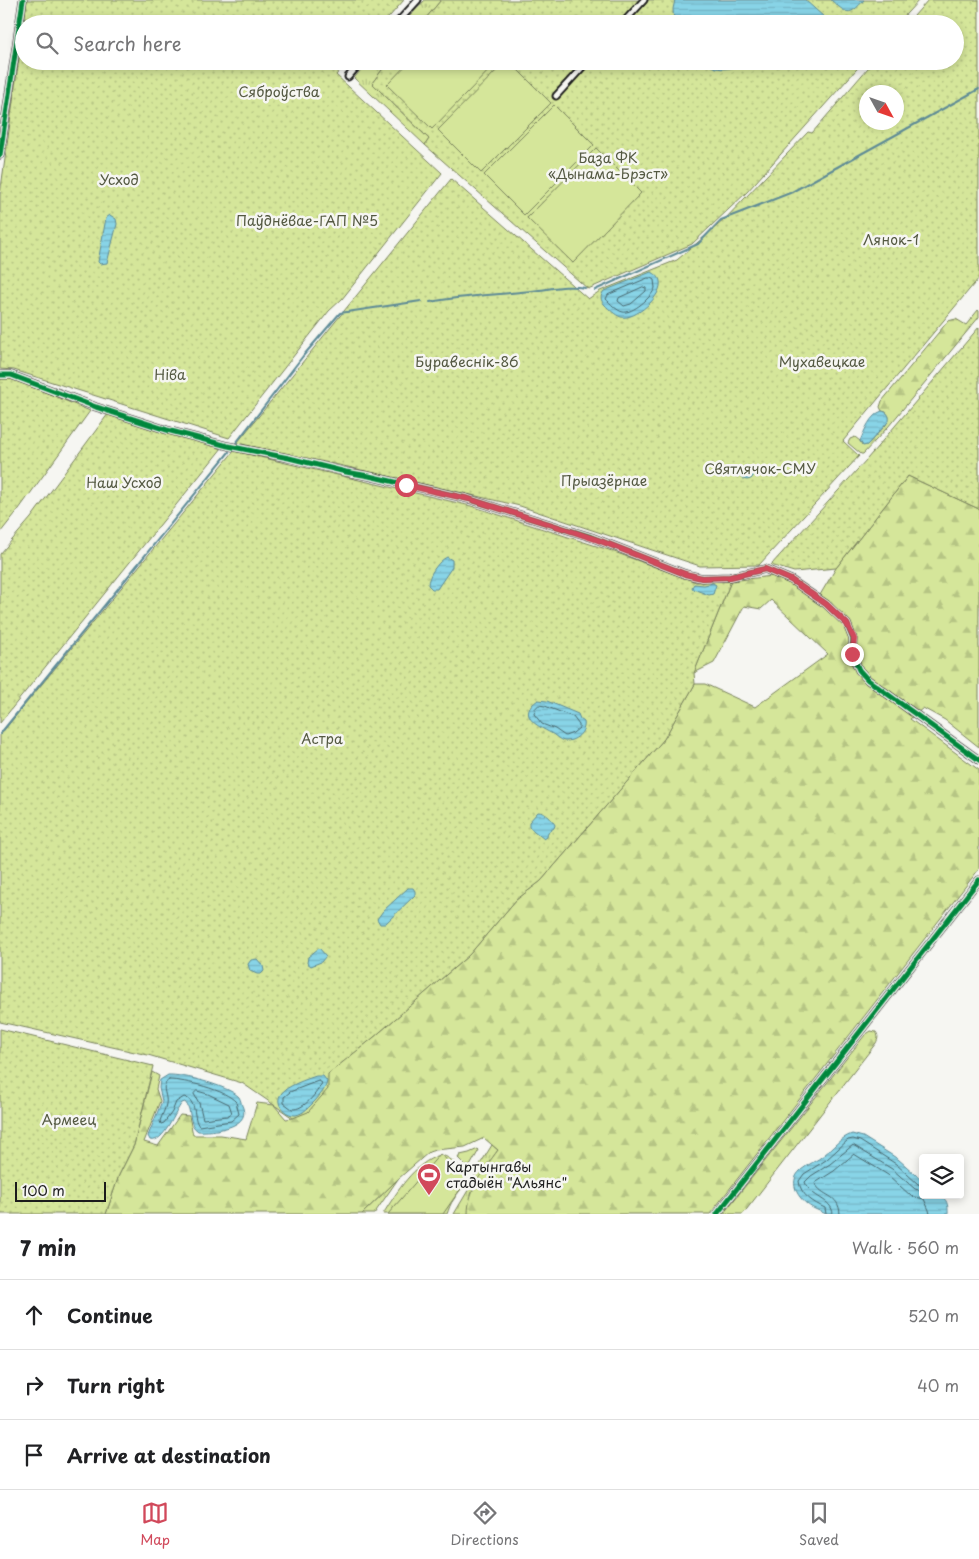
<!DOCTYPE html>
<html lang="en">
<head>
<meta charset="utf-8">
<style>
	:root { --surface:#fff; --page:#f2f2f2; --text:#202124; --muted:#757577; --line:#e0e0e0; --accent:#d1495b }
	body { margin:0; font-family:"Playpen Sans",sans-serif; background:var(--page); color:var(--text) }
	.controls { position:absolute; right:15px; bottom:15px; display:grid; overflow:hidden; border-radius:5px; box-shadow:0 2px 8px #0003 }
	.controls button { width:45px; height:45px; display:grid; place-items:center; padding:0; border:0; border-bottom:1px solid var(--line); background:var(--surface); color:var(--text); font:25px sans-serif }
	.compass { position:absolute; left:859px; top:85px; width:45px; height:45px; border-radius:50%; background:var(--surface); box-shadow:0 2px 8px #0003; rotate:130deg }
	.scale { position:absolute; left:15px; bottom:12px; width:91px; box-sizing:border-box; padding-left:5px; border:2px solid #1c1c1c; border-top:0; font-size:14px; line-height:18px; white-space:nowrap; color:#1c1c1c; -webkit-text-stroke:4px #f6f6f2; paint-order:stroke }
	.stop { position:absolute; width:15px; height:15px; margin:-11px; border:4px solid #d1495b; border-radius:50%; background:#fff }
	.stop.end { background:#d1495b; border-color:#fff; box-shadow:0 1px 5px #0008 }
	.list { margin:0; padding:0; list-style:none }
	h2 { display:flex; justify-content:space-between; align-items:center; height:65px; margin:0; padding:0 20px; font-size:21px }
	h2 small { font-size:16px; font-weight:400; color:var(--muted) }
	.list li { display:grid; grid-template-columns:32px 1fr auto; gap:15px; align-items:center; box-sizing:border-box; height:70px; padding:0 20px; border-top:1px solid var(--line) }
	.list b { display:block; font-size:19px; white-space:nowrap }
	.list em { font-size:16px; font-style:normal; color:var(--muted) }
	.icon { flex:none; width:28px; height:28px; fill:none; stroke:currentColor; stroke-width:2; stroke-linecap:round; stroke-linejoin:round }
	.map { position:relative; flex:none; width:979px; height:1214px; overflow:hidden }
	.search { position:absolute; background:var(--surface); box-shadow:0 2px 8px #0003; left:15px; right:15px; top:15px; height:55px; display:flex; align-items:center; gap:12px; box-sizing:border-box; padding:0 18px; border-radius:28px; color:var(--muted); font-size:19px }
	.sheet { height:275px; background:var(--surface) }
	nav { display:flex; justify-content:space-around; align-items:center; box-sizing:border-box; height:70px; border-top:1px solid var(--line); background:var(--surface); font-size:14px; color:var(--muted) }
	nav a { display:grid; justify-items:center; gap:2px }
	nav .on { color:var(--accent) }
	.map>svg:first-child { display:block }
	.grass { fill:url(#grass-tufts); stroke:#78815b }
	.forest { fill:url(#forest-firs); stroke:#78815b }
	.park { fill:url(#park-dots); stroke:#78815b; fill-rule:evenodd }
	.pitch { fill:#d5e69a; stroke:#78815b }
	.water { fill:url(#water-rules); stroke:#5d8a96 }
	.lines { fill:none; stroke-linecap:round; stroke-linejoin:round }
	.shore { stroke:#47666d; stroke-width:1 }
	.stream { stroke:#5d8a96; stroke-width:2 }
	.minor-casing { stroke:#1c1c1c; stroke-width:9 }
	.minor { stroke:#f6f6f2; stroke-width:5 }
	.cycleway-casing { stroke:#f6f6f2; stroke-width:8 }
	.cycleway { stroke:#00873e; stroke-width:5 }
	.route { stroke:#d1495b; stroke-width:6 }
	.labels { text-anchor:middle; stroke-width:5; stroke-linejoin:round; paint-order:stroke }
	.park-label { font-size:14px; fill:#545942; stroke:#f6f6f2 }
	.poi-label { font-size:14px; fill:#1c1c1c; stroke:#f6f6f2; text-anchor:start }
</style>
</head>
<body>
<div class="map">
<svg width="979" height="1214" viewBox="0 0 979 1214">
	<defs>
		<pattern id="grass-tufts" width="24" height="20" patternUnits="userSpaceOnUse" patternTransform="scale(1.25)"><rect width="24" height="20" fill="#d5e69a"/><path d="M3 7l-1-3M5 7V3M7 7l1-3M15 17l-1-3M17 17v-4M19 17l1-3" fill="none" stroke="#b6c584"/></pattern>
		<pattern id="forest-firs" width="22" height="20" patternUnits="userSpaceOnUse" patternTransform="scale(1.25)"><rect width="22" height="20" fill="#d5e69a"/><path d="M5 1l3.5 6h-7zM16 11l3.5 6h-7z" fill="#b6c584"/></pattern>
		<pattern id="park-dots" width="8" height="8" patternUnits="userSpaceOnUse" patternTransform="scale(1.25)"><rect width="8" height="8" fill="#d5e69a"/><path d="M2 2h.1M6 6h.1" fill="none" stroke="#b6c584" stroke-width="1.8" stroke-linecap="round"/></pattern>
		<pattern id="water-rules" width="6" height="5" patternUnits="userSpaceOnUse" patternTransform="scale(1.25)"><rect width="6" height="5" fill="#88d4e7"/><path d="M0 2.5h6" fill="none" stroke="#75b5c6"/></pattern>
	</defs>
	<rect width="100%" height="100%" fill="#f6f6f2"/>
	<filter id="ink" filterUnits="userSpaceOnUse"><feTurbulence type="fractalNoise" baseFrequency=".02" numOctaves="2"/><feDisplacementMap in="SourceGraphic" scale="10" xChannelSelector="R" yChannelSelector="G"/><feConvolveMatrix kernelMatrix="1 2 1 2 8 2 1 2 1" color-interpolation-filters="sRGB"/></filter>
	<g filter="url(#ink)">
		<g class="grass">
			<polygon points="425,0 441,0 421,24 403,24"/>
			<polygon points="369,61 389,61 372,83 429,139 425,145 354,78"/>
			<polygon points="492,1145 498,1150 481,1175 468,1214 454,1214 470,1187 479,1166"/>
			<polygon points="478,1149 479,1150 470,1166 466,1166 458,1158 460,1155 469,1153"/>
			<path d="M 440,1155 C 448,1156 452,1161 458,1165 C 474,1179 462,1186 454,1199 C 450,1204 449,1209 447,1214 L 383,1214 C 397,1192 414,1163 440,1155 Z"/>
			<polygon points="398,1179 374,1214 362,1214"/>
		</g>
		<g class="forest">
			<polygon points="978,310 979,311 979,317 888,427 863,454 861,454 848,443 850,439 855,437 860,441 862,445 867,445 886,425 889,417 886,412 882,411 880,407 882,401 948,321 956,319 966,325"/>
			<path d="M 908,476 L 979,509 L 979,747 L 945,720 L 923,708 L 910,719 L 979,770 L 979,869 L 710,1214 L 468,1214 C 468,1189 484,1169 498,1150 L 484,1138 L 465,1147 L 435,1150 L 429,1152 L 398,1179 L 362,1214 L 106,1214 L 119,1175 L 134,1145 L 152,1072 L 159,1076 L 156,1089 L 160,1101 L 144,1142 L 158,1146 L 180,1115 L 189,1116 L 193,1135 L 221,1135 L 246,1139 L 257,1103 L 274,1105 L 286,1119 L 293,1118 L 327,1074 L 373,1038 L 469,955 L 516,900 L 541,881 L 664,739 L 695,684 L 705,684 L 755,707 L 828,654 L 771,600 L 761,609 L 744,606 L 714,663 L 694,673 L 731,581 L 772,576 L 820,595 L 836,568 Z"/>
			<path d="M 871,1031 L 876,1032 C 879,1036 878,1039 876,1043 L 743,1214 L 723,1214 L 865,1035 Z"/>
		</g>
		<g class="park">
			<polygon points="27,0 404,0 383,24 24,24 24,61 348,61 336,75 442,173 342,299 329,311 229,438 14,370 0,369 0,195"/>
			<polygon points="441,0 919,0 897,24 421,24"/>
			<path d="M 928,0 L 979,0 L 979,278 L 843,441 L 859,456 L 759,565 L 700,566 L 520,506 L 357,469 L 237,443 L 451,179 L 588,299 L 600,291 L 677,260 L 724,220 L 808,132 L 812,133 L 874,61 L 955,61 L 955,24 L 907,24 ZM 866,92 L 896,92 L 896,122 L 866,122 Z"/>
			<polygon points="389,61 864,61 747,192 692,244 588,289 425,145 429,139 372,83"/>
			<polygon points="979,327 979,509 908,476 836,568 794,572 771,565 867,459"/>
			<polygon points="0,378 14,379 90,411 19,509 0,533"/>
			<polygon points="108,414 222,448 0,723 0,554 31,518"/>
			<polygon points="234,451 471,506 609,550 696,582 731,581 694,673 695,684 664,739 541,881 516,900 469,955 373,1038 328,1074 328,1089 308,1112 293,1118 242,1083 148,1055 0,1022 0,735"/>
			<polygon points="0,1029 153,1066 134,1145 119,1175 106,1214 0,1214"/>
		</g>
		<g class="pitch">
			<polygon points="410,61 498,61 432,129 387,85"/>
			<polygon points="506,61 509,61 551,103 481,173 438,130"/>
			<polygon points="554,105 594,145 524,215 484,175"/>
			<polygon points="596,148 641,193 573,263 527,218"/>
			<polygon points="440,1154 468,1178 443,1214 388,1214"/>
		</g>
		<g class="water">
			<polygon points="675,0 805,0 824,17 825,24 674,24 673,9"/>
			<path d="M 831,0 L 864,0 C 849,17 847,14 831,0 Z"/>
			<path d="M 704,61 L 753,61 C 736,67 719,75 704,61 Z"/>
			<polygon points="110,215 116,219 117,224 107,263 100,264 98,262 106,218"/>
			<path d="M 651,272 C 678,282 639,321 621,317 C 615,315 609,309 605,305 C 600,300 600,296 604,291 Z"/>
			<path d="M 882,411 C 887,412 890,415 889,421 L 867,445 L 863,446 L 860,441 C 865,430 870,415 882,411 Z"/>
			<circle cx="747" cy="473" r="7"/>
			<path d="M 447,557 L 452,560 L 452,567 L 439,586 L 437,589 L 432,589 L 428,585 C 428,576 438,561 447,557 Z"/>
			<polygon points="713,583 716,585 713,594 709,595 693,589 692,587 694,584 704,585"/>
			<path d="M 538,700 L 547,701 L 578,714 L 580,719 L 584,722 C 586,732 575,742 564,741 C 559,740 555,735 551,733 C 537,726 516,715 538,700 Z"/>
			<path d="M 538,812 C 545,812 552,819 555,825 L 554,828 L 548,832 L 547,837 L 544,839 L 529,827 L 529,822 Z"/>
			<polygon points="408,888 413,888 415,891 415,895 385,924 380,924 377,919 383,911"/>
			<polygon points="319,948 326,956 321,962 311,966 307,963 308,957"/>
			<polygon points="257,959 263,966 264,971 261,974 257,974 250,971 248,964 251,960"/>
			<path d="M 168,1075 C 182,1074 229,1086 239,1097 C 241,1100 241,1104 243,1108 C 250,1128 211,1132 198,1131 C 187,1124 193,1110 185,1102 L 182,1103 C 175,1111 164,1144 150,1140 L 148,1136 L 162,1101 L 159,1088 L 160,1080 Z"/>
			<path d="M 316,1076 L 323,1076 L 327,1081 C 326,1089 320,1095 315,1101 C 310,1106 303,1114 296,1115 C 285,1116 274,1103 281,1094 C 286,1086 307,1079 316,1076 Z"/>
			<path d="M 852,1134 L 863,1137 L 898,1159 L 923,1181 L 923,1195 C 939,1195 949,1194 948,1214 L 826,1214 C 822,1212 819,1211 815,1209 C 800,1202 786,1183 801,1170 C 808,1164 817,1161 824,1155 C 833,1148 840,1138 852,1134 Z"/>
		</g>
		<g class="lines">
			<g class="shore">
				<path d="M 648,278 L 651,278 L 654,280 C 654,283 655,285 655,288 C 652,297 632,314 623,312 C 617,311 610,303 606,299 L 608,295 Z"/>
				<polygon points="643,287 646,288 646,291 631,304 624,306 618,301 619,298"/>
				<polygon points="539,705 545,706 573,717 579,725 579,728 573,733 565,736 555,729 542,724 534,714 535,709"/>
				<path d="M 169,1080 C 185,1080 226,1090 236,1102 L 239,1114 L 231,1121 L 199,1126 C 192,1117 198,1101 184,1097 L 176,1102 L 172,1112 L 164,1123 L 161,1124 L 160,1121 C 162,1115 165,1110 166,1104 C 168,1095 159,1086 169,1080 Z"/>
				<path d="M 319,1081 L 322,1083 C 317,1093 304,1110 292,1109 L 284,1103 L 284,1097 L 290,1092 Z"/>
				<polygon points="197,1091 208,1094 229,1104 232,1113 227,1116 203,1119 199,1103 194,1094"/>
				<path d="M 826,1214 L 825,1208 C 814,1203 800,1195 799,1181 L 804,1174 L 826,1160 L 848,1140 L 853,1139 L 860,1141 L 896,1164 L 918,1184 L 923,1185"/>
				<path d="M 833,1214 C 832,1198 811,1199 805,1182 L 811,1176 L 830,1164 L 853,1145 L 892,1169 L 915,1189 L 923,1191"/>
				<path d="M 840,1214 C 839,1193 822,1198 815,1183 L 834,1171 L 854,1154 L 888,1175 L 911,1196 L 924,1199 L 929,1210 L 930,1214"/>
			</g>
			<g class="stream">
				<polyline points="595,290 698,244 721,220 790,193 979,89"/>
				<path d="M 430,302 C 466,295 502,295 539,290 C 555,288 569,285 585,288"/>
				<polyline points="236,443 303,356 340,313 421,301"/>
				<polyline points="0,734 229,452"/>
			</g>
			<g class="minor-casing">
				<g id="minor">
					<polyline points="396,24 418,0"/>
					<polyline points="622,24 644,0"/>
					<polyline points="348,77 362,61"/>
					<polyline points="556,96 588,61"/>
					<polyline points="0,155 23,0"/>
					<polyline points="0,375 11,375 96,407 167,430 228,446 289,458 346,472 369,476 469,499 591,537 685,574 702,578 730,577 765,569 791,580 826,604 847,624 853,639 852,654 859,670 868,680 979,760"/>
					<polyline points="717,1214 979,880"/>
				</g>
			</g>
			<use href="#minor" class="minor"/>
			<g class="cycleway-casing">
				<g id="cycleway">
					<polyline points="0,155 23,0"/>
					<polyline points="0,375 11,375 96,407 167,430 228,446 289,458 346,472 369,476 469,499 591,537 685,574 702,578 730,577 765,569 791,580 826,604 847,624 853,639 852,654 859,670 868,680 979,760"/>
					<polyline points="717,1214 979,880"/>
				</g>
			</g>
			<use href="#cycleway" class="cycleway"/>
		</g>
	</g>
	<g class="lines" filter="url(#ink)">
		<polyline class="route" points="406,485 469,499 562,528 598,540 685,574 702,578 730,577 765,569 791,580 826,604 847,624 854,639 852,654"/>
	</g>
	<defs>
		<g id="stadium-pin" transform="scale(1.25)"><path d="M0 17L-7.5 6A9.5 9.5 0 1 1 7.5 6Z" fill="#d1495b" stroke="#f6f6f2"/><path d="M0-5a6.5 5 0 1 0 0 10a6.5 5 0 1 0 0-10ZM-3.5-1.8h7v3.6h-7Z" fill="#fff"/></g>
	</defs>
	<g fill-rule="evenodd">
		<use href="#stadium-pin" x="429" y="1175"/>
	</g>
	<g class="labels">
		<g class="park-label">
			<text x="279" y="97">Сяброўства</text>
			<text x="608" y="163">База ФК<tspan x="608" dy="16">«Дынама-Брэст»</tspan></text>
			<text x="119" y="185">Усход</text>
			<text x="307" y="226">Паўднёвае-ГАП №5</text>
			<text x="891" y="245">Лянок-1</text>
			<text x="467" y="367">Буравеснік-86</text>
			<text x="822" y="367">Мухавецкае</text>
			<text x="170" y="380">Ніва</text>
			<text x="760" y="474">Святлячок-СМУ</text>
			<text x="604" y="486">Прыазёрнае</text>
			<text x="124" y="488">Наш Усход</text>
			<text x="322" y="744">Астра</text>
			<text x="69" y="1125">Армеец</text>
		</g>
		<g class="poi-label">
			<text x="446" y="1172">Картынгавы<tspan x="446" dy="16">стадыён "Альянс"</tspan></text>
		</g>
	</g>
</svg>
<div class="controls">
<button><svg class="icon" aria-label="layers" viewBox="0 0 24 24"><path d="M12 4l9 5-9 5-9-5zM3 14l9 5 9-5"/></svg></button>
</div>
<svg class="compass" viewBox="-18 -18 36 36"><path d="M0-13l5 13h-10z" fill="#e53935"/><path d="M0 13l5-13h-10z" fill="#757577"/></svg>
<div class="scale">100 m</div>
<div class="stop" style="left:406px;top:485px"></div>
<div class="stop end" style="left:852px;top:654px"></div>
<div class="search"><svg class="icon" aria-label="search" viewBox="0 0 24 24"><circle cx="10" cy="10" r="6"/><path d="M15 15l6 6"/></svg>Search here</div>
</div>
<section class="sheet">
<h2>7 min<small>Walk · 560 m</small></h2>
<ul class="list">
<li><svg class="icon" aria-label="ahead" viewBox="0 0 24 24"><path d="M12 20V5M6 11l6-6 6 6"/></svg><div><b>Continue</b></div><em>520 m</em></li>
<li><svg class="icon" aria-label="right" viewBox="0 0 24 24"><path d="M7 20v-9h11M14 6l5 5-5 5"/></svg><div><b>Turn right</b></div><em>40 m</em></li>
<li><svg class="icon" aria-label="arrive" viewBox="0 0 24 24"><path d="M6 21V4h12l-3 4 3 4H6"/></svg><div><b>Arrive at destination</b></div></li>
</ul>
</section>
<nav>
<a class="on"><svg class="icon" aria-label="map" viewBox="0 0 24 24"><path d="M3 6l6-2 6 2 6-2v14l-6 2-6-2-6 2zM9 4v14M15 6v14"/></svg>Map</a>
<a><svg class="icon" aria-label="directions" viewBox="0 0 24 24"><path d="M12 3l9 9-9 9-9-9zM9 14v-3h6M13 9l2 2-2 2"/></svg>Directions</a>
<a><svg class="icon" aria-label="saved" viewBox="0 0 24 24"><path d="M7 4h10v16l-5-4-5 4z"/></svg>Saved</a>
</nav>
</body>
</html>
